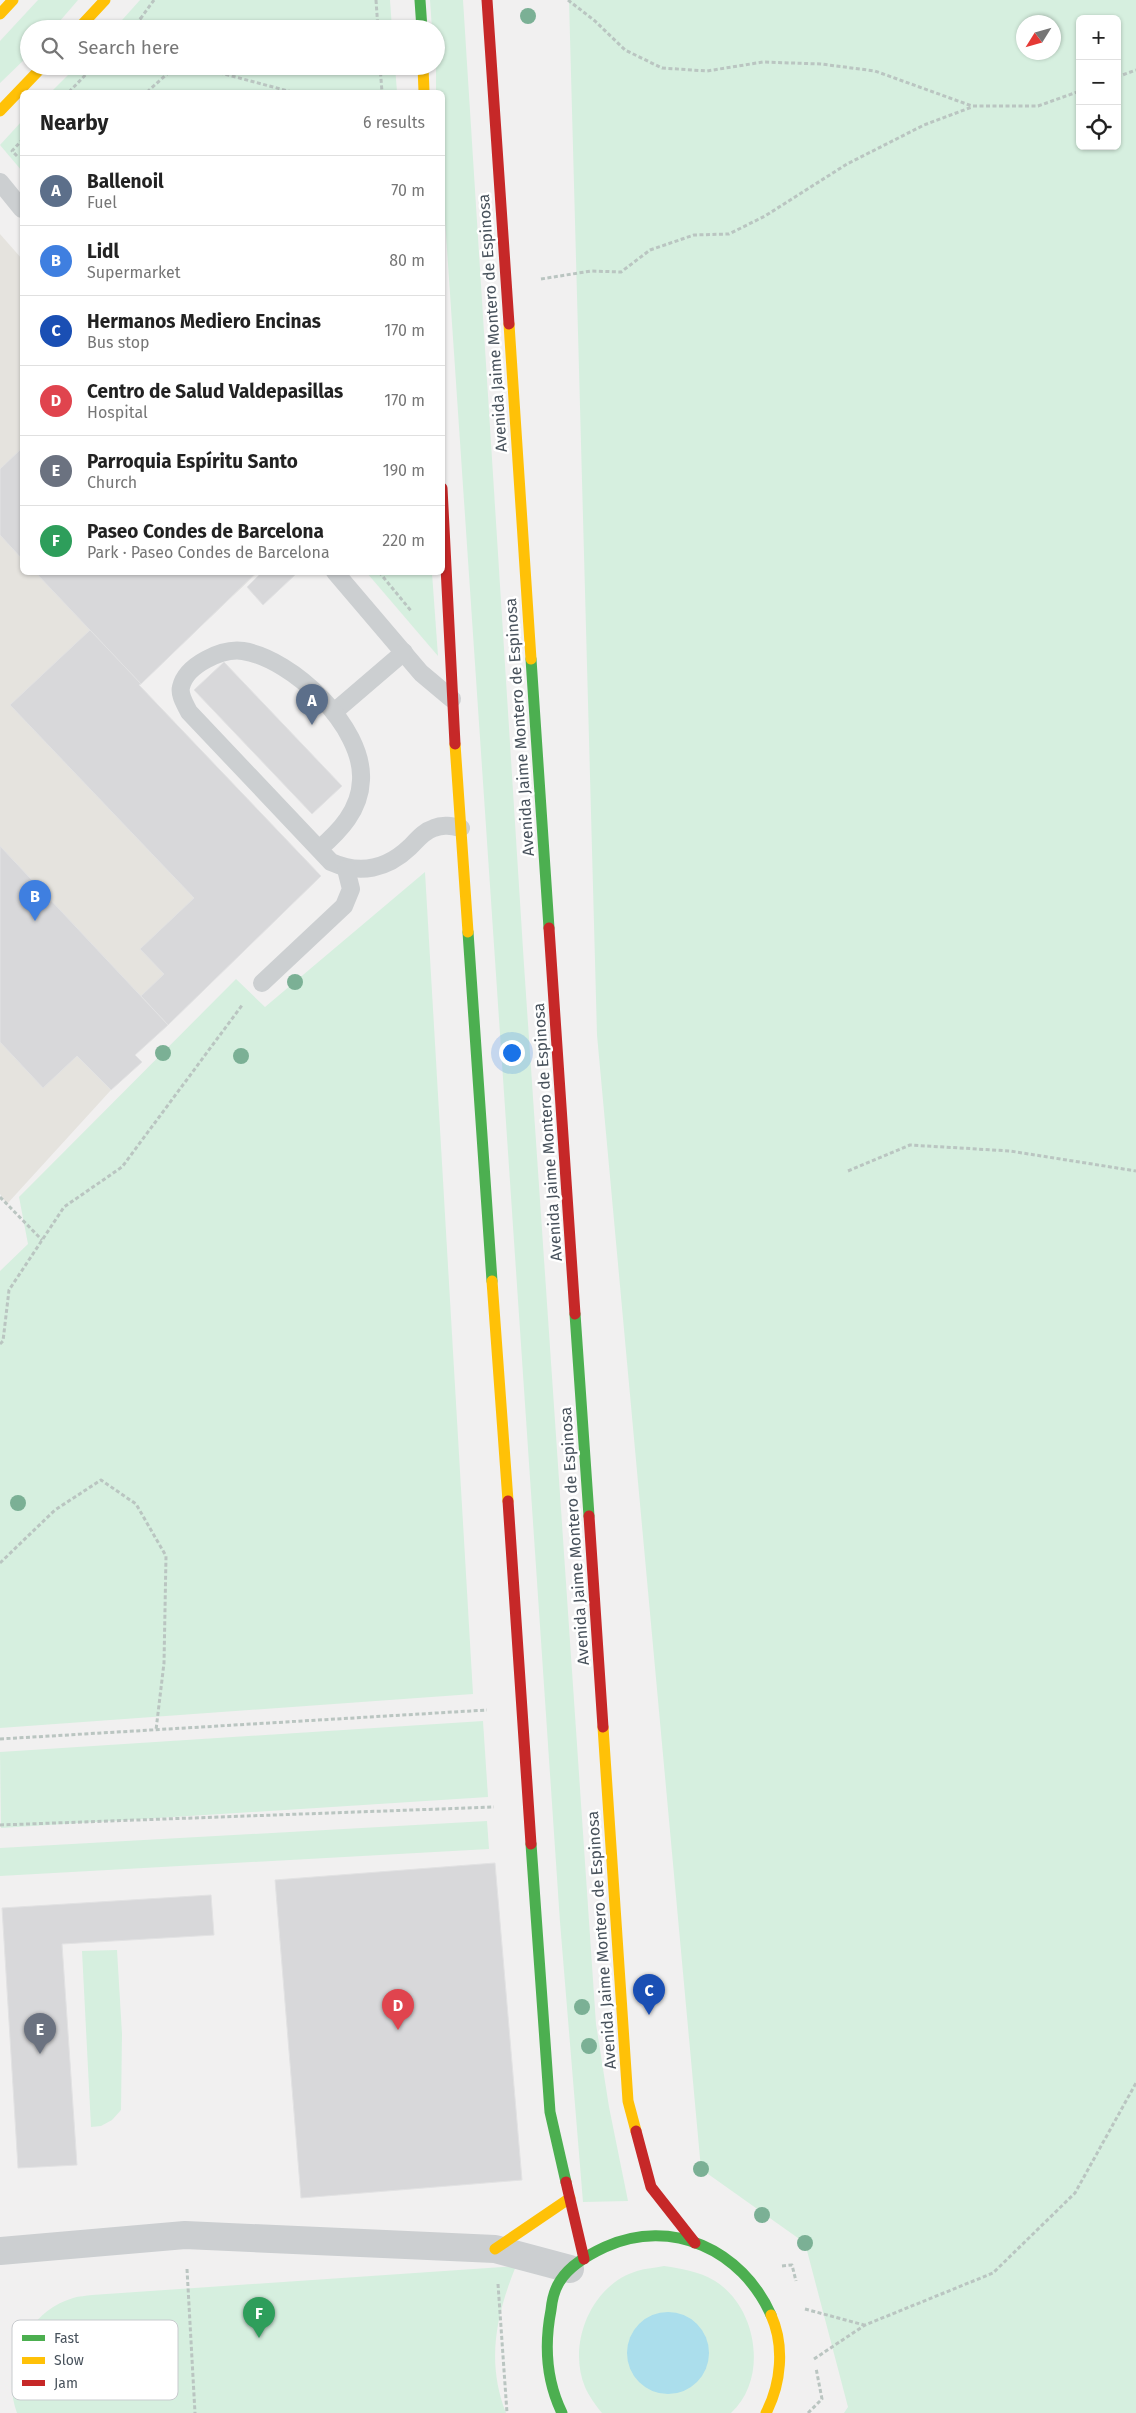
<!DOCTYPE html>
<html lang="en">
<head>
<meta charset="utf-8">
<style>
	:root { --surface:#fff; --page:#f2f2f2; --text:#222; --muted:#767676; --line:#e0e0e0; --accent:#d93025 }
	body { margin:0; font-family:"Fira Sans",sans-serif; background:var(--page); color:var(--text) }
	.controls { position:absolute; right:15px; top:15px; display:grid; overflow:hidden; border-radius:8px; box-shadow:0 1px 4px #0004 }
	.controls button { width:45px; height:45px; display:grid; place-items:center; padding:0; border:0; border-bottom:1px solid var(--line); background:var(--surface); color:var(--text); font:25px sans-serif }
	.compass { position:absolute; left:1016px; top:15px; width:45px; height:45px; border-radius:50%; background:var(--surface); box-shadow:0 1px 4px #0004; rotate:233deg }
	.you { position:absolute; left:511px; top:1052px; width:18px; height:18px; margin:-12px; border:4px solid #fff; border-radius:50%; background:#1a73e8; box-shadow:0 0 0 8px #1a73e833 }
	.badge { display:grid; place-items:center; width:32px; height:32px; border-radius:50%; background:var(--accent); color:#fff; font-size:16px; font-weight:700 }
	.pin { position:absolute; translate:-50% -41px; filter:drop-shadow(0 1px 2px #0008) }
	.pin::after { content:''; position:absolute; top:26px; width:18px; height:15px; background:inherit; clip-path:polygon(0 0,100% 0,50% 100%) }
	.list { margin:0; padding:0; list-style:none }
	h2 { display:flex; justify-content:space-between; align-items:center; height:65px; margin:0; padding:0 20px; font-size:21px }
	h2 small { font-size:16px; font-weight:400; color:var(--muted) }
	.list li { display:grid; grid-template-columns:32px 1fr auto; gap:15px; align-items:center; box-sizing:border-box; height:70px; padding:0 20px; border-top:1px solid var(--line) }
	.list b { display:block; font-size:19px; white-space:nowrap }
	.list p { margin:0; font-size:16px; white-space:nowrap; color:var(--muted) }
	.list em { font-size:16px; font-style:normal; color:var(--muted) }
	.icon { flex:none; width:28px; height:28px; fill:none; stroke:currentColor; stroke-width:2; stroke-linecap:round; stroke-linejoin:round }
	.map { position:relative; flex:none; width:1136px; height:2413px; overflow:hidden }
	.search { position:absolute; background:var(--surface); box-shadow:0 1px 4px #0004; left:20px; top:20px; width:425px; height:55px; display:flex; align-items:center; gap:12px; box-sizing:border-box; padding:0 18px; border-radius:28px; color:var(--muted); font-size:19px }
	.panel { position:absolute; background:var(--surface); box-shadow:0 1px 4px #0004; left:20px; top:90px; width:425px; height:485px; border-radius:8px }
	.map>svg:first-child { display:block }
	.commercial { fill:#e5e3de }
	.green { fill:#d6efdf; fill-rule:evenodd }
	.water { fill:#abdeec }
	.building { fill:#d8d8da; stroke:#e2e2e3 }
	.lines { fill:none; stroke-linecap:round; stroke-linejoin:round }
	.path { stroke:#bac5c1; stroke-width:3; stroke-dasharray:4 2.5; stroke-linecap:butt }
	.lane { stroke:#cccfd1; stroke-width:18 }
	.street { stroke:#cccfd1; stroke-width:28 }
	.fast { stroke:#4caf50; stroke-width:11 }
	.slow { stroke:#ffc107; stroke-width:11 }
	.jam { stroke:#c62828; stroke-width:11 }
	.tree { fill:#7bb095 }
	.labels { text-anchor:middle; stroke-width:5; stroke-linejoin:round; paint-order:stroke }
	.street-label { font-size:16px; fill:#48525c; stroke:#fff }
	.key { fill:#fff; stroke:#c8cbce; stroke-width:1 }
	.key-label { font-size:14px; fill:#48525c }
</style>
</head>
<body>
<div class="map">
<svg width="1136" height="2413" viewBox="0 0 1136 2413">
	<rect width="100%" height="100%" fill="#f1f0f0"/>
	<polygon class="commercial" points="0,234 22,259 22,572 257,573 139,685 321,876 135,1055 142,1062 111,1090 7,1204 0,1194"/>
	<g class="green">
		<polygon points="38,0 78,0 53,29 29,29 29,55 0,83 0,41"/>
		<polygon points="140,0 390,0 392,29 114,29"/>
		<polygon points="430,0 463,0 524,965 596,2024 609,2107 628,2201 583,2202 560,1922 443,190 442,92 436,92 436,29 432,29"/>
		<path d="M 569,0 L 1136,0 L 1136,2413 L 844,2413 L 848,2407 L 805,2243 L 701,2169 L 597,1035 ZM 1080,19 L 1117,19 L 1117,146 L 1080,146 ZM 1024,22 L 1054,22 L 1054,52 L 1024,52 Z"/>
		<polygon points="77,66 395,66 397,92 51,92"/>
		<polygon points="22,121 22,171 0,145"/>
		<polygon points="367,573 432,573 438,656"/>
		<polygon points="425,872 473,1694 0,1728 0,1271 28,1244 19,1197 236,979 265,1007"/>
		<polygon points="483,1721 488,1797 1,1828 0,1752"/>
		<polygon points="487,1821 489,1849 0,1876 0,1848"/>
		<polygon points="117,1950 122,2034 121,2110 112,2120 101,2126 91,2127 82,1951"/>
		<path d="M 516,2266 C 496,2315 486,2362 506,2413 L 17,2413 C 0,2368 26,2312 73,2298 C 79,2296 86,2296 92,2295 Z"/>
		<path d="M 664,2266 C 683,2269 698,2271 715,2281 C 757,2307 769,2378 731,2413 L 602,2413 C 596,2406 589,2396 585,2387 C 567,2344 591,2285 637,2271 C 646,2268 655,2268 664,2266 Z"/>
	</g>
	<circle class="water" cx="668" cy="2353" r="41"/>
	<g class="building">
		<polygon points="22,448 22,559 0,535 0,469"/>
		<polygon points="35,572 257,572 141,684"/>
		<polygon points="262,572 295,572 296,574 263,605 247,587"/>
		<polygon points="90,630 141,684 139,685 321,876 168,1025 141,996 164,974 140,949 194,898 10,705"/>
		<polygon points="224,662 342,786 312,814 194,690"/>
		<polygon points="0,846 168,1025 135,1055 142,1062 111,1090 77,1056 43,1088 0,1042"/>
		<polygon points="495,1863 522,2180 301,2198 275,1880"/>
		<polygon points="211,1895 214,1935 62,1944 77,2165 18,2168 2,1908"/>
	</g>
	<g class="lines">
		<g class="path">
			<polyline points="376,0 378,29"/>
			<polyline points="568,0 595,21 625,50 662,68 707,71 763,62 821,64 875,71 972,106 1038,106 1080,91"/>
			<polyline points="131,29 141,18"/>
			<polyline points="150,29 141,18 154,0"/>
			<polyline points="194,66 292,92"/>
			<polyline points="380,66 382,92"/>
			<polyline points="1117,77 1136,70"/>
			<polyline points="69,92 94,66"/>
			<polyline points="147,92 176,66"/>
			<polyline points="17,156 12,151 22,140"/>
			<polyline points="541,279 591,271 621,272 650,250 694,235 729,234 765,216 847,164 924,125 972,107"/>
			<polyline points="379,572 412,612"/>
			<polyline points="848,1171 910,1145 1010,1151 1136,1171"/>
			<polyline points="0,1197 42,1240"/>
			<polyline points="0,1344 3,1341 9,1290 64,1207 122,1167 243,1004"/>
			<polyline points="0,1563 55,1510 101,1480 136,1504 166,1556 164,1663 156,1730"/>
			<polyline points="0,1739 487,1710"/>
			<polyline points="0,1825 494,1807"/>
			<polyline points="782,2266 792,2265 796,2281"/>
			<polyline points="187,2269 195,2413"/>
			<polyline points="498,2284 507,2413"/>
			<polyline points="805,2309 864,2325"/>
			<polyline points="814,2359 865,2325 993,2273 1075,2193 1136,2083"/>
			<polyline points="808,2413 822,2399 816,2368"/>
		</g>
		<g class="lane">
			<polyline points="0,182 22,209"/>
			<polyline points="335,572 421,673 452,699"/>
			<polyline points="334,712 404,652"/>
			<path d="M 319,849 C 340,831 360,810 361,780 C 364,727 293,659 243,651 C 222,648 186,665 181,687 C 179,695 185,704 189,712 L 331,862 C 360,875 387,869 410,847 C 417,840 424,831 434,828 C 443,824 452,826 461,828"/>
			<polyline points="262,983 344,906 351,889 346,869"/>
		</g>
		<polyline class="street" points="0,2251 185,2235 495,2249 570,2269"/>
		<g class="fast">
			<polyline points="420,0 422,29"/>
			<polyline points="531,659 549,928"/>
			<polyline points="468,932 492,1281"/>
			<polyline points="575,1314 589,1516"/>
			<polyline points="531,1844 550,2112 566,2182"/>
			<path d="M 562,2413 C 546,2380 544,2346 551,2310 C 552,2300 554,2290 560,2281 C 570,2265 588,2255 605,2247 C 672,2217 742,2250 771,2315"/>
		</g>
		<g class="slow">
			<polyline points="0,14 13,0"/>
			<polyline points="78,29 105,0"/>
			<polyline points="423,66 424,92"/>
			<polyline points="0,111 43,66"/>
			<polyline points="509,324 531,659"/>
			<polyline points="455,744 468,932"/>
			<polyline points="492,1281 508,1501"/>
			<polyline points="603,1727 628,2101 636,2131"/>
			<polyline points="495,2249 570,2198"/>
			<path d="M 766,2413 C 781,2384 785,2346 771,2315"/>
		</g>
		<g class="jam">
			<polyline points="487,0 509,324"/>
			<polyline points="442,488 455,744"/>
			<polyline points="549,928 575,1314"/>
			<polyline points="508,1501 531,1844"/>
			<polyline points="589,1516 603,1727"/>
			<polyline points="636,2131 651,2187 695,2243"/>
			<polyline points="566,2182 584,2259"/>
		</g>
	</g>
	<g class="tree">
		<circle cx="528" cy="16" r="8"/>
		<circle cx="295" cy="982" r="8"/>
		<circle cx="163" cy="1053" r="8"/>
		<circle cx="241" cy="1056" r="8"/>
		<circle cx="18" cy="1503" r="8"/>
		<circle cx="582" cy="2007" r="8"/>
		<circle cx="589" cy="2046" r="8"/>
		<circle cx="701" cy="2169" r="8"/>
		<circle cx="762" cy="2215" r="8"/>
		<circle cx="805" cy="2243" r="8"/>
	</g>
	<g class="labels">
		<g class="street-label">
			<text transform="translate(492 323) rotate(-94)" y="6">Avenida Jaime Montero de Espinosa</text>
			<text transform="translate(519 727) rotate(-94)" y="6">Avenida Jaime Montero de Espinosa</text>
			<text transform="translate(547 1132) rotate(-94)" y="6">Avenida Jaime Montero de Espinosa</text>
			<text transform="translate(574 1536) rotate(-94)" y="6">Avenida Jaime Montero de Espinosa</text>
			<text transform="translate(601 1940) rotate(-94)" y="6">Avenida Jaime Montero de Espinosa</text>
		</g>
	</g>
	<rect x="12" y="2320" width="166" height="80" rx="8" class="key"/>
	<rect x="22" y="2335" width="23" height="6" fill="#4caf50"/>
	<rect x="22" y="2357" width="23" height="7" fill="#ffc107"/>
	<rect x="22" y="2380" width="23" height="6" fill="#c62828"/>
	<g class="key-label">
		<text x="54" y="2343">Fast</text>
		<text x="54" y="2365">Slow</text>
		<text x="54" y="2388">Jam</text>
	</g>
</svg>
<div class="controls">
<button>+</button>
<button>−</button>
<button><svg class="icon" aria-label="locate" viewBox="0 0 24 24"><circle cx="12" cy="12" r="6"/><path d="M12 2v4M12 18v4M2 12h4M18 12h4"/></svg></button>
</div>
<svg class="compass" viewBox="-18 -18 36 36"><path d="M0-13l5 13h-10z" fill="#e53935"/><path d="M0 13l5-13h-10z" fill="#767676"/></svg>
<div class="you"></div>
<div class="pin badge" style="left:312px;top:725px;background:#5c6f8a">A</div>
<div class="pin badge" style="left:35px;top:921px;background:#3f7fe0">B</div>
<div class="pin badge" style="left:649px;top:2015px;background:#1a4fb4">C</div>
<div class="pin badge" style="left:398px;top:2030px;background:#e0444e">D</div>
<div class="pin badge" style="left:40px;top:2054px;background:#6b7280">E</div>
<div class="pin badge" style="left:259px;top:2338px;background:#2e9e5b">F</div>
<div class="search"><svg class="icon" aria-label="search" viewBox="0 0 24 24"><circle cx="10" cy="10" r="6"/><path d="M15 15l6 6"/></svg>Search here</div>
<section class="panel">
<h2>Nearby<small>6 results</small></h2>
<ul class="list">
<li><span class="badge" style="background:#5c6f8a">A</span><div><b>Ballenoil</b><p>Fuel</p></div><em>70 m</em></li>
<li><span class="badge" style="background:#3f7fe0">B</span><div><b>Lidl</b><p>Supermarket</p></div><em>80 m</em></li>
<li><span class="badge" style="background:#1a4fb4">C</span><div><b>Hermanos Mediero Encinas</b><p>Bus stop</p></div><em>170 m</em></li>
<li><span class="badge" style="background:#e0444e">D</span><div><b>Centro de Salud Valdepasillas</b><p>Hospital</p></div><em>170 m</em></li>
<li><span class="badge" style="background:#6b7280">E</span><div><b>Parroquia Espíritu Santo</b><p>Church</p></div><em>190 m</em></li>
<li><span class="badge" style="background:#2e9e5b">F</span><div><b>Paseo Condes de Barcelona</b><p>Park · Paseo Condes de Barcelona</p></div><em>220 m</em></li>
</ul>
</section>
</div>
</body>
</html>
